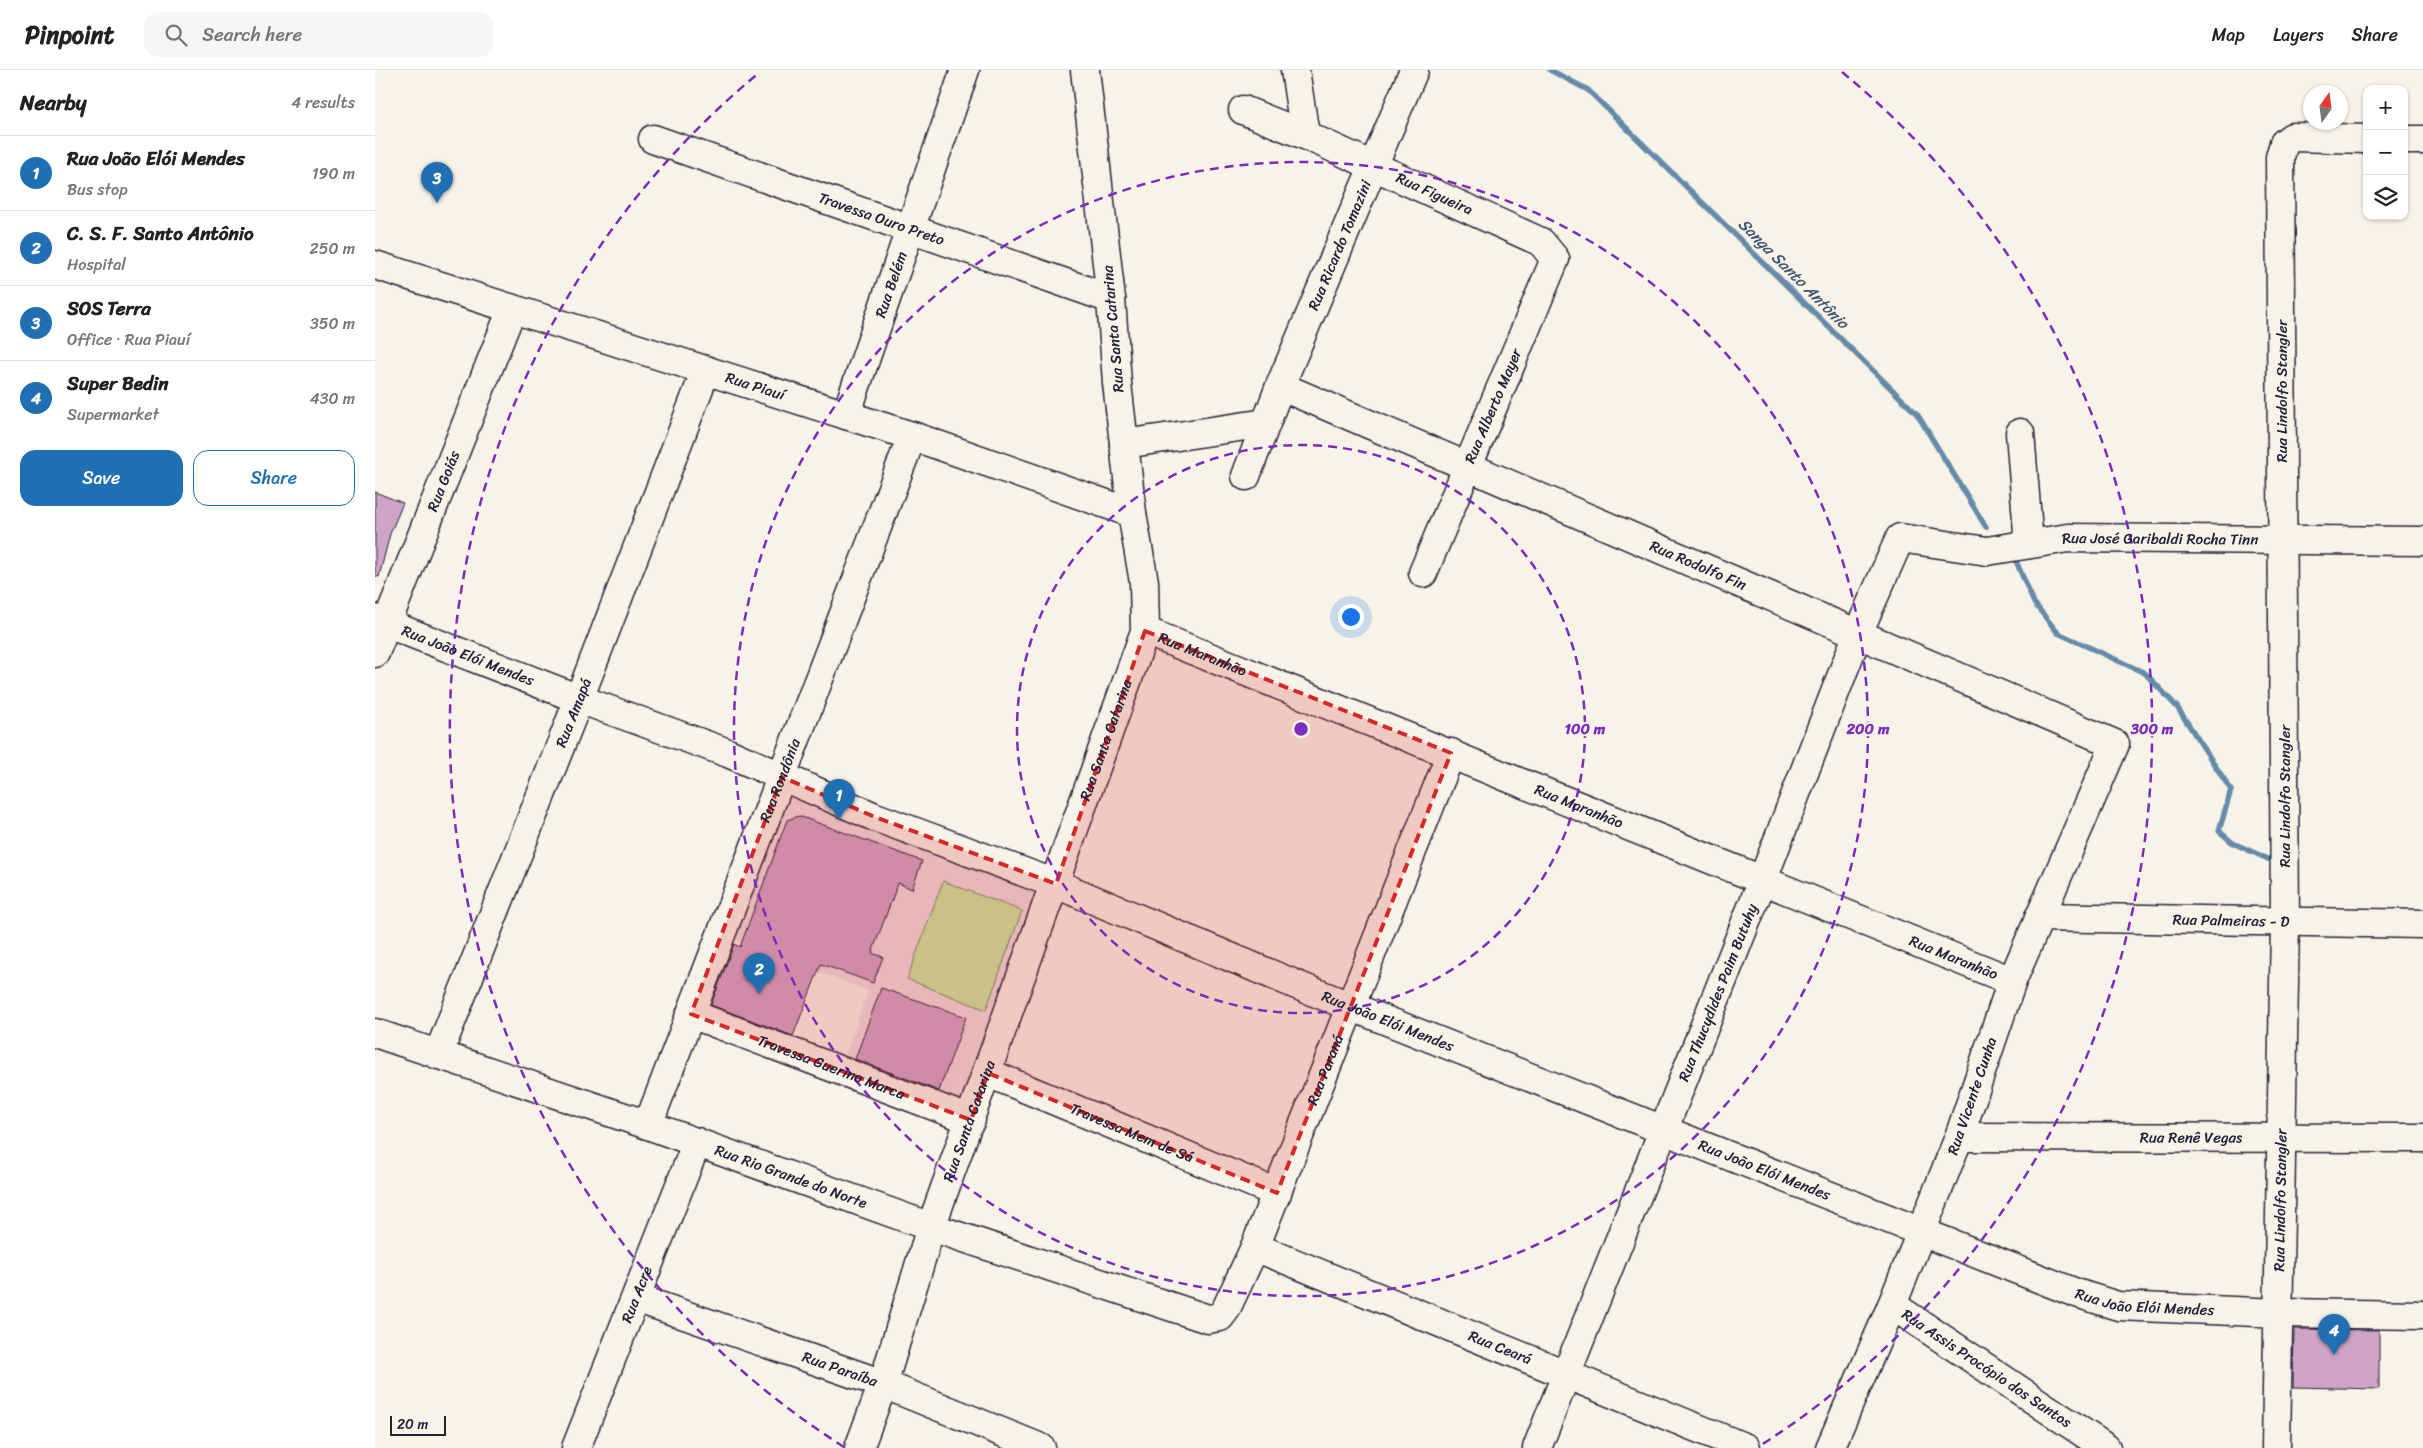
<!DOCTYPE html>
<html lang="en">
<head>
<meta charset="utf-8">
<style>
	:root { --surface:#fff; --page:#f6f6f6; --text:#222; --muted:#767676; --line:#e0e0e0; --accent:#1f6fb2 }
	body { margin:0; font-family:Sriracha,sans-serif; background:var(--page); color:var(--text) }
	.controls { position:absolute; right:15px; top:15px; display:grid; overflow:hidden; border-radius:10px; box-shadow:0 1px 4px #0004 }
	.controls button { width:45px; height:45px; display:grid; place-items:center; padding:0; border:0; border-bottom:1px solid var(--line); background:var(--surface); color:var(--text); font:25px sans-serif }
	.compass { position:absolute; left:1928px; top:15px; width:45px; height:45px; border-radius:50%; background:var(--surface); box-shadow:0 1px 4px #0004; rotate:14deg }
	.scale { position:absolute; left:15px; bottom:12px; width:56px; box-sizing:border-box; padding-left:5px; border:2px solid #22223b; border-top:0; font-size:14px; line-height:18px; white-space:nowrap; color:#22223b; -webkit-text-stroke:4px #f7f3e8; paint-order:stroke }
	.you { position:absolute; left:975px; top:546px; width:18px; height:18px; margin:-12px; border:4px solid #fff; border-radius:50%; background:#1a73e8; box-shadow:0 0 0 8px #1a73e833 }
	.badge { display:grid; place-items:center; width:32px; height:32px; border-radius:50%; background:var(--accent); color:#fff; font-size:16px; font-weight:700 }
	.pin { position:absolute; translate:-50% -41px; filter:drop-shadow(0 1px 2px #0008) }
	.pin::after { content:''; position:absolute; top:26px; width:18px; height:15px; background:inherit; clip-path:polygon(0 0,100% 0,50% 100%) }
	.list { margin:0; padding:0; list-style:none }
	h2 { display:flex; justify-content:space-between; align-items:center; height:65px; margin:0; padding:0 20px; font-size:21px }
	h2 small { font-size:16px; font-weight:400; color:var(--muted) }
	.list li { display:grid; grid-template-columns:32px 1fr auto; gap:15px; align-items:center; box-sizing:border-box; height:75px; padding:0 20px; border-top:1px solid var(--line) }
	.list b { display:block; font-size:19px; white-space:nowrap }
	.list p { margin:0; font-size:16px; white-space:nowrap; color:var(--muted) }
	.list em { font-size:16px; font-style:normal; color:var(--muted) }
	.actions { display:flex; gap:10px; padding:15px 20px }
	.actions a { flex:1; padding:11px 0; border:1px solid var(--accent); border-radius:15px; text-align:center; font-size:18px; color:var(--accent) }
	.actions .main { background:var(--accent); color:#fff }
	.icon { flex:none; width:28px; height:28px; fill:none; stroke:currentColor; stroke-width:2; stroke-linecap:round; stroke-linejoin:round }
	.map { position:relative; flex:none; width:2048px; height:1378px; overflow:hidden }
	header { display:flex; align-items:center; gap:30px; box-sizing:border-box; height:70px; padding:0 25px; background:var(--surface); border-bottom:1px solid var(--line) }
	header strong { font-size:24px }
	nav { display:flex; gap:28px; margin-inline-start:auto; font-size:18px }
	.search { width:350px; height:45px; background:var(--page); display:flex; align-items:center; gap:12px; box-sizing:border-box; padding:0 18px; border-radius:15px; color:var(--muted); font-size:19px }
	main { display:flex }
	aside { flex:1; background:var(--surface) }
	.map>svg:first-child { display:block }
	.built { fill:#ebdbde }
	.green { fill:#c8e69e; stroke:#75846c }
	.lines { fill:none; stroke-linecap:round; stroke-linejoin:round }
	.stream { stroke:#658ba9; stroke-width:5.5 }
	.building { fill:#cfa4c7; stroke:#22223b }
	.minor-casing { stroke:#22223b; stroke-width:31 }
	.minor { stroke:#f7f3e8; stroke-width:28 }
	.marked { fill:#d62828; fill-opacity:0.2; stroke:#d62828; stroke-width:4; stroke-dasharray:10 6; stroke-linejoin:round }
	.ring { fill:none; stroke:#7b2cbf; stroke-width:2.5; stroke-dasharray:9 6 }
	.labels { text-anchor:middle; stroke-width:4; stroke-linejoin:round; paint-order:stroke }
	.street-label { font-size:15px; fill:#22223b; stroke:#f7f3e8 }
	.water-label { font-size:16px; font-style:italic; fill:#435772; stroke:#f7f3e8 }
	.centre { fill:#7b2cbf; stroke:#f7f3e8; stroke-width:2.5 }
	.ring-label { font-size:15px; text-anchor:middle; font-weight:bold; fill:#7b2cbf; stroke:#f7f3e8; stroke-width:4; stroke-linejoin:round; paint-order:stroke }
</style>
</head>
<body>
<header>
<strong>Pinpoint</strong>
<div class="search"><svg class="icon" aria-label="search" viewBox="0 0 24 24"><circle cx="10" cy="10" r="6"/><path d="M15 15l6 6"/></svg>Search here</div>
<nav><a>Map</a><a>Layers</a><a>Share</a></nav>
</header>
<main>
<aside>
<h2>Nearby<small>4 results</small></h2>
<ul class="list">
<li><span class="badge">1</span><div><b>Rua João Elói Mendes</b><p>Bus stop</p></div><em>190 m</em></li>
<li><span class="badge">2</span><div><b>C. S. F. Santo Antônio</b><p>Hospital</p></div><em>250 m</em></li>
<li><span class="badge">3</span><div><b>SOS Terra</b><p>Office · Rua Piauí</p></div><em>350 m</em></li>
<li><span class="badge">4</span><div><b>Super Bedin</b><p>Supermarket</p></div><em>430 m</em></li>
</ul>
<div class="actions"><a class="main">Save</a><a>Share</a></div>
</aside>
<div class="map">
<svg width="2048" height="1378" viewBox="0 0 2048 1378">
	<rect width="100%" height="100%" fill="#f7f3e8"/>
	<filter id="ink" filterUnits="userSpaceOnUse"><feTurbulence type="fractalNoise" baseFrequency=".02" numOctaves="2"/><feDisplacementMap in="SourceGraphic" scale="10" xChannelSelector="R" yChannelSelector="G"/><feConvolveMatrix kernelMatrix="1 2 1 2 8 2 1 2 1" color-interpolation-filters="sRGB"/></filter>
	<g filter="url(#ink)">
		<polygon class="built" points="409,717 670,818 588,1037 468,992 493,921 349,866"/>
		<polygon class="green" points="568,811 647,841 611,940 532,909"/>
		<g class="lines">
			<g class="stream">
				<polyline points="1175,0 1213,20 1542,344 1611,457"/>
				<polyline points="1641,491 1659,533 1683,563 1770,603 1802,637 1856,720 1844,761 1858,773 1893,789"/>
			</g>
		</g>
		<g class="building">
			<polygon points="0,422 28,433 15,464 4,507 0,506"/>
			<polygon points="424,746 547,791 537,819 523,813 497,883 508,887 498,913 446,894 418,966 336,935 359,874 365,877 412,750"/>
			<polygon points="506,918 591,947 564,1021 480,989"/>
			<polygon points="1919,1259 2004,1260 2004,1319 1918,1317"/>
		</g>
		<g class="lines">
			<g class="minor-casing">
				<g id="minor">
					<polyline points="920,0 930,65"/>
					<path id="s1" d="M 868,40 L 930,65 L 1166,172 L 1180,189 L 1048,503"/>
					<path id="s2" d="M 278,69 L 736,229"/>
					<polyline points="2029,70 2048,70"/>
					<path id="s3" d="M 0,195 L 537,366 L 757,443"/>
					<path id="s4" d="M 905,316 L 1740,674 L 1637,911 L 1584,1067 L 1517,1235 L 1455,1378"/>
					<path id="s5" d="M 471,345 L 590,0"/>
					<polyline points="1645,363 1654,474"/>
					<polyline points="749,374 891,353"/>
					<path id="s6" d="M 871,406 L 905,316 L 1039,0"/>
					<path id="s7" d="M 0,549 L 204,629 L 353,683 L 500,747 L 681,814 L 929,918 L 1701,1223 L 1743,1236 L 1905,1243 L 2048,1245"/>
					<path id="s8" d="M 770,561 L 1637,911"/>
					<path id="s9" d="M 0,583 L 137,239"/>
					<path id="s10" d="M 1664,847 L 2048,854"/>
					<path id="s11" d="M 316,944 L 596,1050"/>
					<path id="s12" d="M 0,963 L 273,1055 L 556,1157 L 833,1249 L 845,1247 L 851,1239 L 880,1177 L 1076,683"/>
					<path id="s13" d="M 63,985 L 204,629 L 331,300"/>
					<path id="s14" d="M 613,1003 L 902,1123"/>
					<path id="s15" d="M 273,1055 L 537,366"/>
					<path id="s16" d="M 1584,1067 L 2048,1068"/>
					<path id="s17" d="M 880,1177 L 1371,1378"/>
					<path id="s18" d="M 261,1228 L 508,1314 L 666,1378"/>
					<path id="s19" d="M 1517,1235 L 1731,1378"/>
					<path id="s20" d="M 201,1378 L 322,1072"/>
					<path id="s21" d="M 484,1378 L 508,1314 L 556,1157 L 770,561 L 769,512 L 757,443 L 742,313 L 736,229 L 710,0"/>
					<path id="s22" d="M 1162,1378 L 1388,809 L 1483,563 L 1525,468 L 1612,481 L 1693,468 L 2048,471"/>
					<path id="s23" d="M 1901,1378 L 1910,853 L 1905,87 L 1909,73 L 1917,67 L 1992,69"/>
				</g>
			</g>
			<use href="#minor" class="minor"/>
		</g>
	</g>
	<path class="marked" d="M 770,561 L 1076,683 L 902,1123 L 613,1003 L 596,1050 L 316,944 L 407,707 L 500,747 L 681,814 Z"/>
	<g class="ring">
		<circle cx="926" cy="659" r="284"/>
		<circle cx="926" cy="659" r="567"/>
		<path d="M469 1377A851 851 0 0 1 385 2M1467 2A851 851 0 0 1 1383 1377"/>
	</g>
	<g class="labels">
		<g class="street-label">
			<text dy="5" stroke="none"><textPath href="#s1" startOffset="209">Rua Figueira</textPath></text>
			<text dy="5" stroke="none"><textPath href="#s2" startOffset="242">Travessa Ouro Preto</textPath></text>
			<text dy="5" stroke="none"><textPath href="#s6" startOffset="249">Rua Ricardo Tomazini</textPath></text>
			<text dy="5" stroke="none"><textPath href="#s5" startOffset="138">Rua Belém</textPath></text>
			<text transform="translate(738 259) rotate(-95)" y="5">Rua Santa Catarina</text>
			<text dy="5" stroke="none"><textPath href="#s3" startOffset="399">Rua Piauí</textPath></text>
			<text transform="translate(1907 321) rotate(-90)" y="5">Rua Lindolfo Stangler</text>
			<text transform="translate(1118 336) rotate(-67)" y="5">Rua Alberto Mayer</text>
			<text dy="5" stroke="none"><textPath href="#s9" startOffset="185">Rua Goiás</textPath></text>
			<text dy="5" stroke="none"><textPath href="#s22" startOffset="1242">Rua José Garibaldi Rocha Tinn</textPath></text>
			<text dy="5" stroke="none"><textPath href="#s4" startOffset="455">Rua Rodolfo Fin</textPath></text>
			<text dy="5" stroke="none"><textPath href="#s8" startOffset="62">Rua Maranhão</textPath></text>
			<text dy="5" stroke="none"><textPath href="#s7" startOffset="100">Rua João Elói Mendes</textPath></text>
			<text dy="5" stroke="none"><textPath href="#s13" startOffset="368">Rua Amapá</textPath></text>
			<text dy="5" stroke="none"><textPath href="#s21" startOffset="750">Rua Santa Catarina</textPath></text>
			<text dy="5" stroke="none"><textPath href="#s15" startOffset="369">Rua Rondônia</textPath></text>
			<text transform="translate(1910 726) rotate(-90)" y="5">Rua Lindolfo Stangler</text>
			<text dy="5" stroke="none"><textPath href="#s8" startOffset="468">Rua Maranhão</textPath></text>
			<text dy="5" stroke="none"><textPath href="#s10" startOffset="192">Rua Palmeiras - D</textPath></text>
			<text dy="5" stroke="none"><textPath href="#s8" startOffset="872">Rua Maranhão</textPath></text>
			<text dy="5" stroke="none"><textPath href="#s22" startOffset="490">Rua Thucydides Paim Butuhy</textPath></text>
			<text dy="5" stroke="none"><textPath href="#s7" startOffset="1090">Rua João Elói Mendes</textPath></text>
			<text dy="5" stroke="none"><textPath href="#s11" startOffset="150">Travessa Guerino Marca</textPath></text>
			<text dy="5" stroke="none"><textPath href="#s12" startOffset="1162">Rua Paraná</textPath></text>
			<text transform="translate(1597 1026) rotate(-71)" y="5">Rua Vicente Cunha</text>
			<text dy="5" stroke="none"><textPath href="#s21" startOffset="345">Rua Santa Catarina</textPath></text>
			<text dy="5" stroke="none"><textPath href="#s14" startOffset="156">Travessa Mem de Sá</textPath></text>
			<text dy="5" stroke="none"><textPath href="#s16" startOffset="232">Rua Renê Vegas</textPath></text>
			<text dy="5" stroke="none"><textPath href="#s7" startOffset="1495">Rua João Elói Mendes</textPath></text>
			<text dy="5" stroke="none"><textPath href="#s12" startOffset="440">Rua Rio Grande do Norte</textPath></text>
			<text dy="5" stroke="none"><textPath href="#s23" startOffset="248">Rua Lindolfo Stangler</textPath></text>
			<text dy="5" stroke="none"><textPath href="#s20" startOffset="165">Rua Acre</textPath></text>
			<text dy="5" stroke="none"><textPath href="#s7" startOffset="1900">Rua João Elói Mendes</textPath></text>
			<text dy="5" stroke="none"><textPath href="#s17" startOffset="265">Rua Ceará</textPath></text>
			<text dy="5" stroke="none"><textPath href="#s19" startOffset="114">Rua Assis Procópio dos Santos</textPath></text>
			<text dy="5" stroke="none"><textPath href="#s18" startOffset="216">Rua Paraíba</textPath></text>
		</g>
		<g class="water-label">
			<text transform="translate(1419 203) rotate(45)" y="6">Sanga Santo Antônio</text>
		</g>
	</g>
	<circle cx="926" cy="659" r="8" class="centre"/>
	<g class="ring-label">
		<text x="1210" y="664">100 m</text>
		<text x="1493" y="664">200 m</text>
		<text x="1777" y="664">300 m</text>
	</g>
</svg>
<div class="controls">
<button>+</button>
<button>−</button>
<button><svg class="icon" aria-label="layers" viewBox="0 0 24 24"><path d="M12 4l9 5-9 5-9-5zM3 14l9 5 9-5"/></svg></button>
</div>
<svg class="compass" viewBox="-18 -18 36 36"><path d="M0-13l5 13h-10z" fill="#e53935"/><path d="M0 13l5-13h-10z" fill="#767676"/></svg>
<div class="scale">20 m</div>
<div class="you"></div>
<div class="pin badge" style="left:464px;top:750px">1</div>
<div class="pin badge" style="left:384px;top:924px">2</div>
<div class="pin badge" style="left:62px;top:133px">3</div>
<div class="pin badge" style="left:1959px;top:1285px">4</div>
</div>
</main>
</body>
</html>
